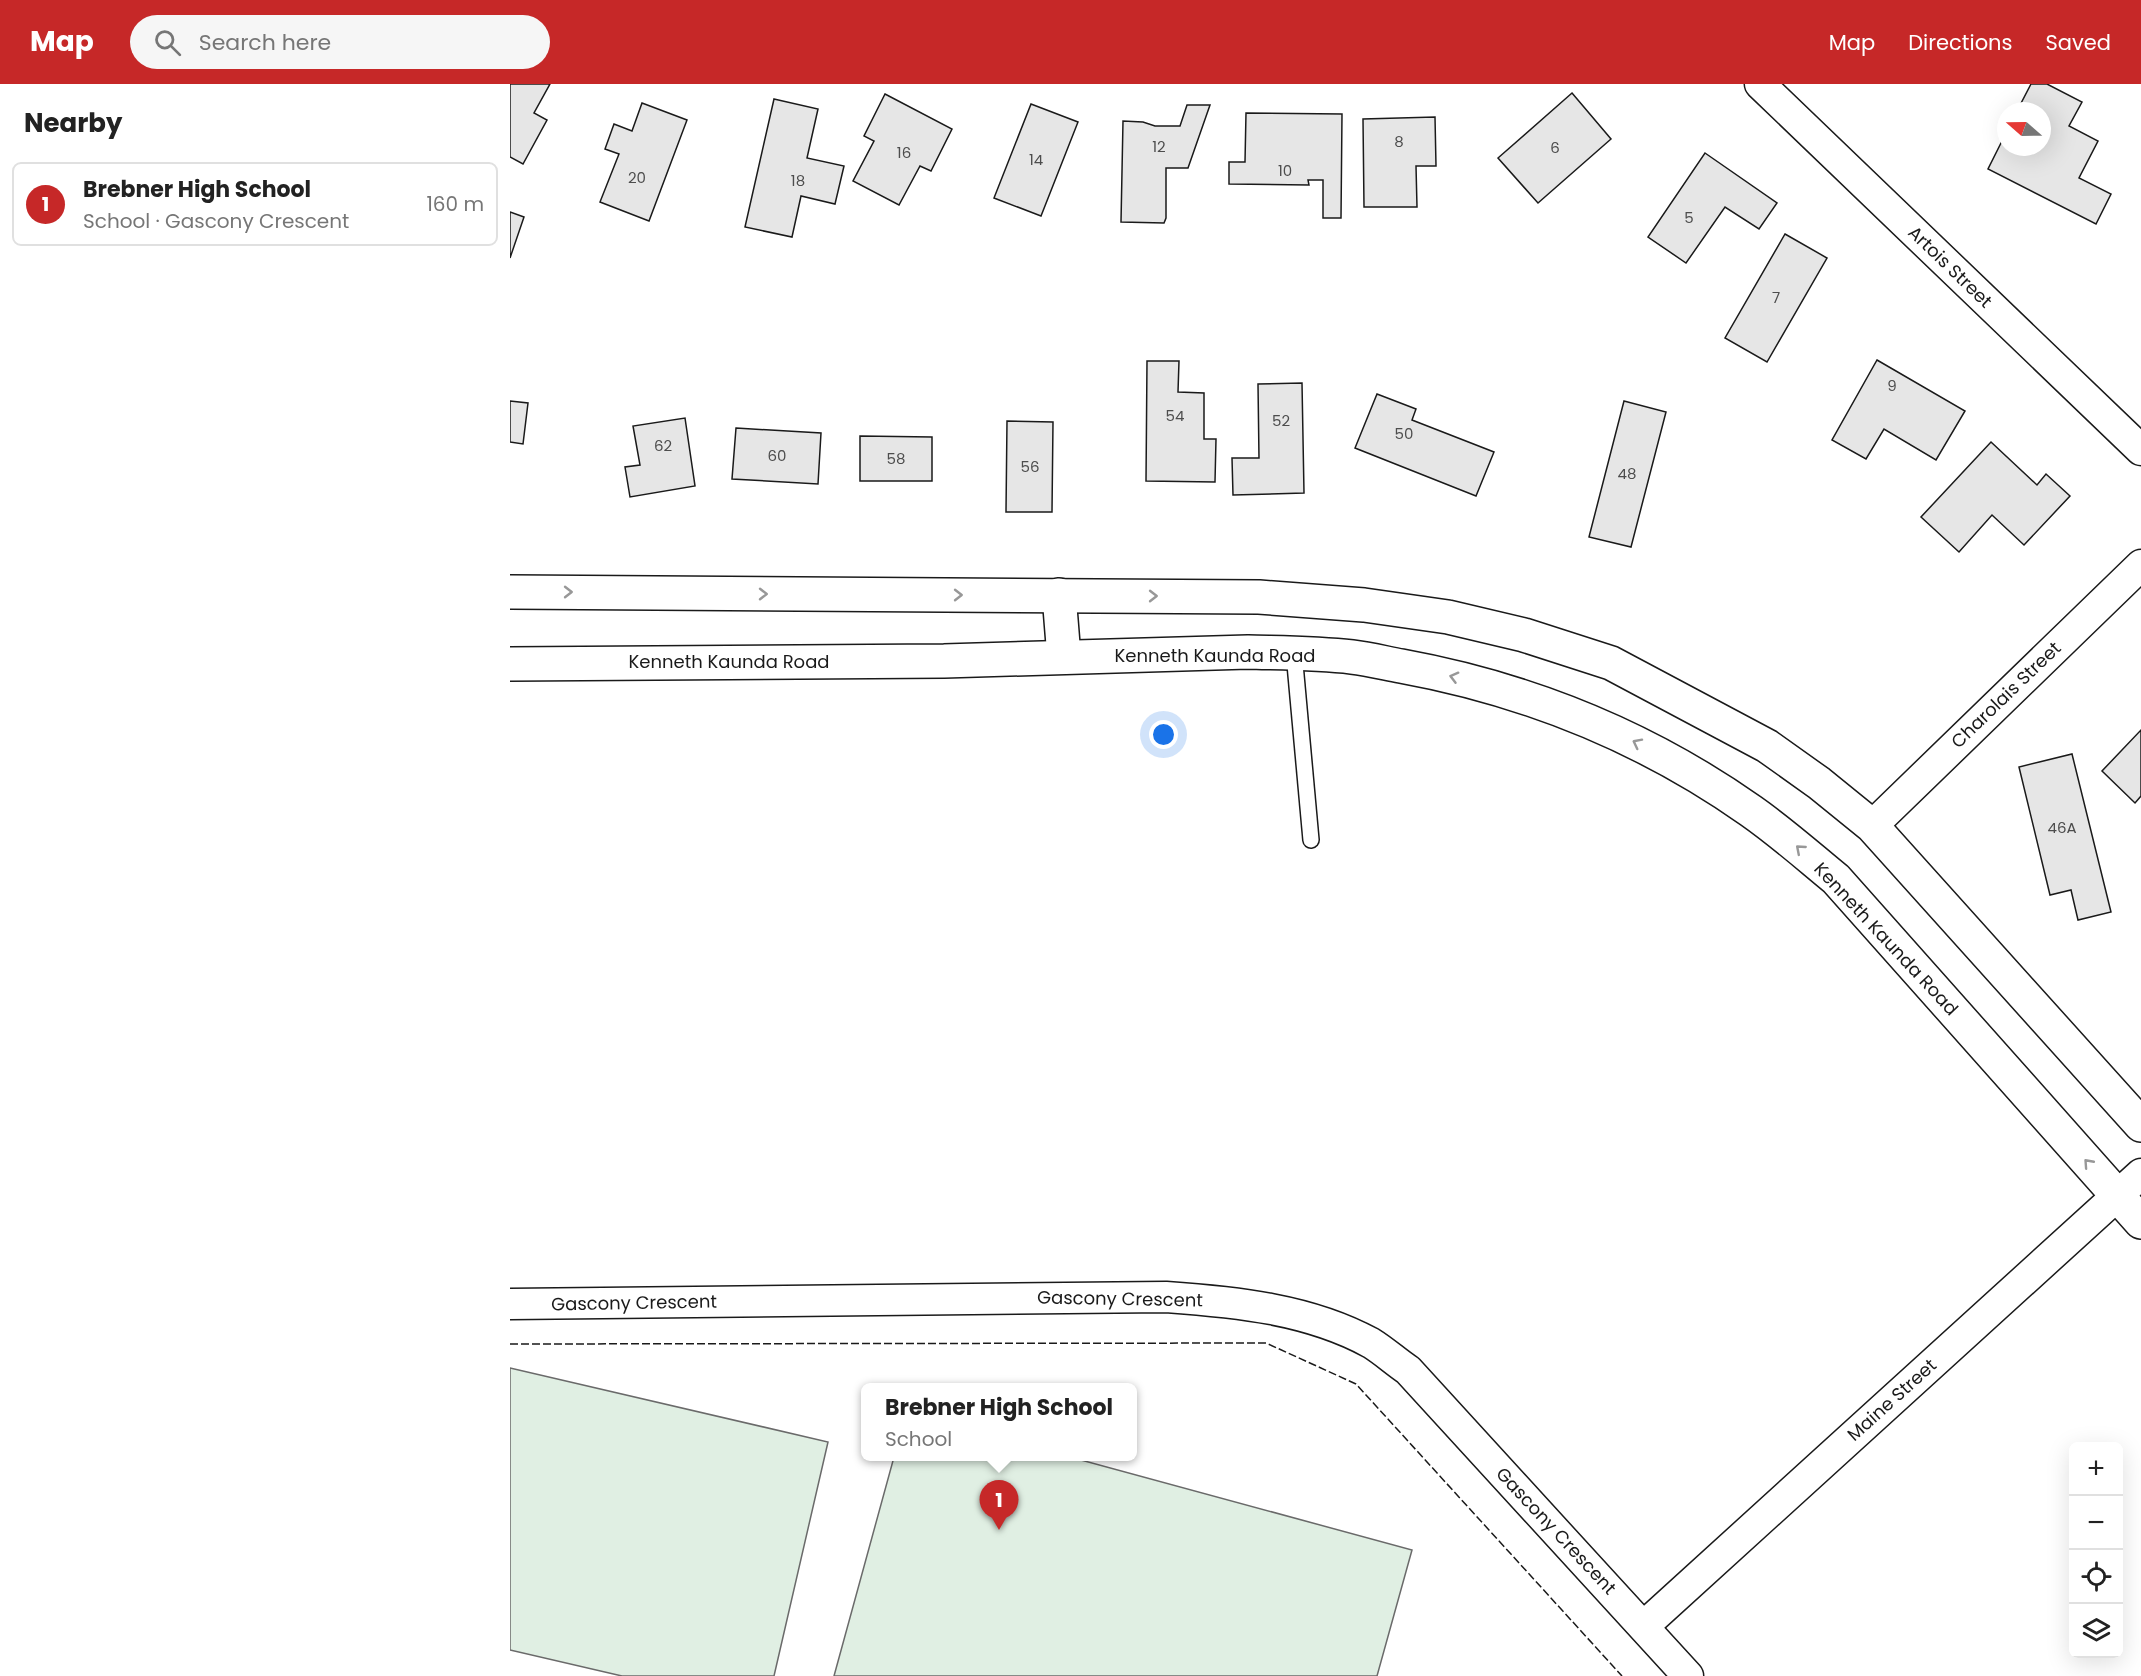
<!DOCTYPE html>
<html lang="en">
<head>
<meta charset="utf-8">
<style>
	:root { --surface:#fff; --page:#f6f6f6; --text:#222; --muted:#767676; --line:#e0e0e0; --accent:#c62828 }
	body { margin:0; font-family:Poppins,sans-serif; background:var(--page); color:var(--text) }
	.controls { position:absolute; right:18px; bottom:18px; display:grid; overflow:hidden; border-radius:9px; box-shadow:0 6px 24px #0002 }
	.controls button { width:54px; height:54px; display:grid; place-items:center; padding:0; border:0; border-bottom:2px solid var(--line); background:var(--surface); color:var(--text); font:30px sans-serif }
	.compass { position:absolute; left:1487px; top:18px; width:54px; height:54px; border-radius:50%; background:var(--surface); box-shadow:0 6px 24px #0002; rotate:290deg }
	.you { position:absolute; left:654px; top:651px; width:21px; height:21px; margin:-15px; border:4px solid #fff; border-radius:50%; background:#1a73e8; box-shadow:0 0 0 9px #1a73e833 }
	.badge { display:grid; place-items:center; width:39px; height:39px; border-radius:50%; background:var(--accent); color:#fff; font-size:20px; font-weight:700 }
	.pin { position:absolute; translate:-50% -50px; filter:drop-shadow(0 2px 3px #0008) }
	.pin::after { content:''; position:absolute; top:32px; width:21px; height:18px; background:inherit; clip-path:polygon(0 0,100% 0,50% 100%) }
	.popup { position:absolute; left:351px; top:1299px; width:276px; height:78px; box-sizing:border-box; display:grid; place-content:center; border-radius:9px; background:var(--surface); filter:drop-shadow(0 2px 4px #0005); font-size:20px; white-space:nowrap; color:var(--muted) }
	.popup b { font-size:22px; color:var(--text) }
	.popup::after { content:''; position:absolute; left:50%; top:100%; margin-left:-12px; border:12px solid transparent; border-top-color:var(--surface) }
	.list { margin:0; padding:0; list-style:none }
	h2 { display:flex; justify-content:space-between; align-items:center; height:78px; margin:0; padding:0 24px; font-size:26px }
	h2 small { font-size:20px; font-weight:400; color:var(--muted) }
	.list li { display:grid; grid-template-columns:39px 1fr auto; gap:18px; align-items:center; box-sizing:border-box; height:84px; margin:0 12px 12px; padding:0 12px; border:2px solid var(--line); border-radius:9px }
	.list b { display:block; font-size:22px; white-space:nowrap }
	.list p { margin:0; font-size:20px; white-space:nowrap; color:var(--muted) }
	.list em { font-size:20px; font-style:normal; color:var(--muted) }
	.icon { flex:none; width:33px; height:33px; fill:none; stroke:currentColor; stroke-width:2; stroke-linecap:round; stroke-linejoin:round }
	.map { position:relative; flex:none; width:1631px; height:1592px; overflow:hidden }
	header { display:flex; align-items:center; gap:36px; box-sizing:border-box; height:84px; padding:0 30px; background:var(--accent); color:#fff }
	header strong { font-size:28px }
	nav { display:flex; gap:33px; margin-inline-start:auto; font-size:21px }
	.search { width:420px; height:54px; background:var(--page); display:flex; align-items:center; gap:15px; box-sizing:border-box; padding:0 21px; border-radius:33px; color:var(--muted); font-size:22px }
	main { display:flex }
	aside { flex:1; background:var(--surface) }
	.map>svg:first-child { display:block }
	.green { fill:#e0efe3; stroke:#6a6a6a; stroke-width:1.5 }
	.building { fill:#e6e6e6; stroke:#1a1a1a; stroke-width:1.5 }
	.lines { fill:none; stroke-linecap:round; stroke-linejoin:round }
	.lane-casing { stroke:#1a1a1a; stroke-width:18 }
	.street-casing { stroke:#1a1a1a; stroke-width:33 }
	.secondary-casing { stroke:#1a1a1a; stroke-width:36 }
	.lane { stroke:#fff; stroke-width:15 }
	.street { stroke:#fff; stroke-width:30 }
	.secondary { stroke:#fff; stroke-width:33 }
	.fence { stroke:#1a1a1a; stroke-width:1.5; stroke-dasharray:8 3; stroke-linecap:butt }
	.oneway { stroke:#989898 }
	.labels { text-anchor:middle; stroke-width:4.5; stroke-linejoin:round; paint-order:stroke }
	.number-label { font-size:15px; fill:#4d4d4d }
	.street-label { font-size:18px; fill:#1a1a1a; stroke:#fff }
</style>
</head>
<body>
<header>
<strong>Map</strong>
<div class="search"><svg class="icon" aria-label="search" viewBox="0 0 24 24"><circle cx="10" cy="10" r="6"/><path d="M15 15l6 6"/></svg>Search here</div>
<nav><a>Map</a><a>Directions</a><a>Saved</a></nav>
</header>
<main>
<aside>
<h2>Nearby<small></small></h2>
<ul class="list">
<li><span class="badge">1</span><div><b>Brebner High School</b><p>School · Gascony Crescent</p></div><em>160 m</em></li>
</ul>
</aside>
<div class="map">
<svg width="1631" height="1592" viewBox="0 0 1631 1592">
	<rect width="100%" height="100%" fill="#fff"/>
	<g class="green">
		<polygon points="0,1284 318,1358 264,1592 112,1592 0,1566"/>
		<polygon points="384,1373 560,1373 902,1466 867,1592 324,1592"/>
	</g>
	<g class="building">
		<polygon points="0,0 40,0 24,29 37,36 13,80 0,73"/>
		<polygon points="1521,0 1537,0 1572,18 1559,42 1588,57 1569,94 1601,110 1586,140 1478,85 1496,49 1496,63 1532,63 1532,27 1507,27"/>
		<polygon points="1062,9 1101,55 1028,119 988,74"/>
		<polygon points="375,10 442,45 421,87 410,82 389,121 343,97 364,57 354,52"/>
		<polygon points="264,15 308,25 297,74 334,82 325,120 291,112 282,153 235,143"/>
		<polygon points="132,19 177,36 139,137 90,118 109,70 95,65 104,40 122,47"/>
		<polygon points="521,20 568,38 531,132 484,114"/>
		<polygon points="677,21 700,21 678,84 656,84 656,134 654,139 611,138 613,37 633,38 645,42 670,42"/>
		<polygon points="736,29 832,30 831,134 813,134 813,96 798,96 799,101 719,100 719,78 735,78"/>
		<polygon points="925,33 926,82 906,82 907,123 854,123 853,35"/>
		<polygon points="1195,69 1267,119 1249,145 1215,123 1176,179 1138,153"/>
		<polygon points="0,128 14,133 0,174"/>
		<polygon points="1275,150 1317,174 1257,278 1215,254"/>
		<polygon points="1367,276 1455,327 1426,376 1374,345 1356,375 1322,356"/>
		<polygon points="637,277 669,277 668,308 694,309 694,355 706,355 705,398 636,397"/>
		<polygon points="792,299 794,409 723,411 722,374 749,374 748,300"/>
		<polygon points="867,310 906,325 902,336 984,368 966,412 845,364"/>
		<polygon points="0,317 18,319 13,360 0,358"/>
		<polygon points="1114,317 1156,328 1121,463 1079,453"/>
		<polygon points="175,334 185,402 120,413 115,383 130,381 123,342"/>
		<polygon points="497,337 543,338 542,428 496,428"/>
		<polygon points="226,344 311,349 308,400 222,395"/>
		<polygon points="350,352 422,353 422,397 350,397"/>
		<polygon points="1481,358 1527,401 1536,390 1560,412 1514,461 1482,431 1449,468 1411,433"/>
		<polygon points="1631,646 1631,712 1625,719 1592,687"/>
		<polygon points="1562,670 1601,828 1568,836 1561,806 1540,811 1509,683"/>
	</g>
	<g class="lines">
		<g class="lane-casing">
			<polyline id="lane" points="784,569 801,756"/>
		</g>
		<g class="street-casing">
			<g id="street">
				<polyline points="1250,0 1631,366"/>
				<polyline points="1362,742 1631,481"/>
				<path d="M 0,1220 L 656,1213 C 726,1218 799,1225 861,1259 C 874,1267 886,1278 898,1286 L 1178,1592"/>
				<polyline points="1134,1542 1631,1090"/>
			</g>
		</g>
		<g class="secondary-casing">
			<g id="secondary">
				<polyline points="0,508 749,513 854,521 938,533 1014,551 1101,579 1257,662 1309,699 1362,742 1631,1041"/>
				<polyline points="549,511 554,573"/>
				<path d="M 0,580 L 434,577 L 738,568 C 772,569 807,569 842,573 C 858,575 875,579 891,582 C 1017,605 1136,653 1241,727 C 1271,748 1298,772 1326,795 L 1631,1138"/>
			</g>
		</g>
		<use href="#lane" class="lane"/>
		<use href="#street" class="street"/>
		<use href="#secondary" class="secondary"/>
		<polyline class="fence" points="0,1260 756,1259 846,1300 1112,1592"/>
	</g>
	<defs><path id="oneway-chevron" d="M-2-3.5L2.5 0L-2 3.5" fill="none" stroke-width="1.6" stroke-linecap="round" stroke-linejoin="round" transform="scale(1.5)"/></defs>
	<g class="oneway">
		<use href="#oneway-chevron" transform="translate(58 508)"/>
		<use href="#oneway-chevron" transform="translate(253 510)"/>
		<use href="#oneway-chevron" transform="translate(448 511)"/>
		<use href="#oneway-chevron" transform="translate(643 512)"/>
		<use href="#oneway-chevron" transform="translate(944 593) rotate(-165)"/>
		<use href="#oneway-chevron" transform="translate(1127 659) rotate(-153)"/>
		<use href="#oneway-chevron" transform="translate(1290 765) rotate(-139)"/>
		<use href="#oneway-chevron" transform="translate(1578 1079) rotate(-132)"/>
	</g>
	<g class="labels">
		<g class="number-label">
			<text x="889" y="63">8</text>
			<text x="649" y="68">12</text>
			<text x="1045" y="69">6</text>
			<text x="394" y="74">16</text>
			<text x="526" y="81">14</text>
			<text x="775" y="92">10</text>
			<text x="127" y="99">20</text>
			<text x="288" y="102">18</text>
			<text x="1179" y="139">5</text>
			<text x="1266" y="219">7</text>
			<text x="1382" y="307">9</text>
			<text x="665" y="337">54</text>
			<text x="771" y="342">52</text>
			<text x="894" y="355">50</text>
			<text x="153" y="367">62</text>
			<text x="267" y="377">60</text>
			<text x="386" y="380">58</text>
			<text x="520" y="388">56</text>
			<text x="1117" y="395">48</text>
			<text x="1552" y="749">46A</text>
		</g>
		<g class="street-label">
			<text transform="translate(1440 183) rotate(44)" y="6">Artois Street</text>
			<text x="705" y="578">Kenneth Kaunda Road</text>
			<text x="219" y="584">Kenneth Kaunda Road</text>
			<text transform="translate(1496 611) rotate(-44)" y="6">Charolais Street</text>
			<text transform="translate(1376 855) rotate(47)" y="6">Kenneth Kaunda Road</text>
			<text transform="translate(610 1215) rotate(1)" y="6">Gascony Crescent</text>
			<text transform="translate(124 1219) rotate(-1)" y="6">Gascony Crescent</text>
			<text transform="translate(1382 1316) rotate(-42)" y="6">Maine Street</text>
			<text transform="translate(1046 1447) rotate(47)" y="6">Gascony Crescent</text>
		</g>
	</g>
</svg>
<div class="controls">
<button>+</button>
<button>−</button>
<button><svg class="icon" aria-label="locate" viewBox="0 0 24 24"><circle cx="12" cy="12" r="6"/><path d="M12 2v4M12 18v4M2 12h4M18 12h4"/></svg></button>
<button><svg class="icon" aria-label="layers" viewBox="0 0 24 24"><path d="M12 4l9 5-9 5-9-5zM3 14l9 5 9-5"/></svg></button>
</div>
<svg class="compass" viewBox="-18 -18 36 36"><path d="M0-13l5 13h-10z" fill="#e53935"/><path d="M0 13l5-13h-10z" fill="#767676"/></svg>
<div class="you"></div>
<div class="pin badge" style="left:489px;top:1446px">1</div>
<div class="popup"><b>Brebner High School</b>School</div>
</div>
</main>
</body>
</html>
